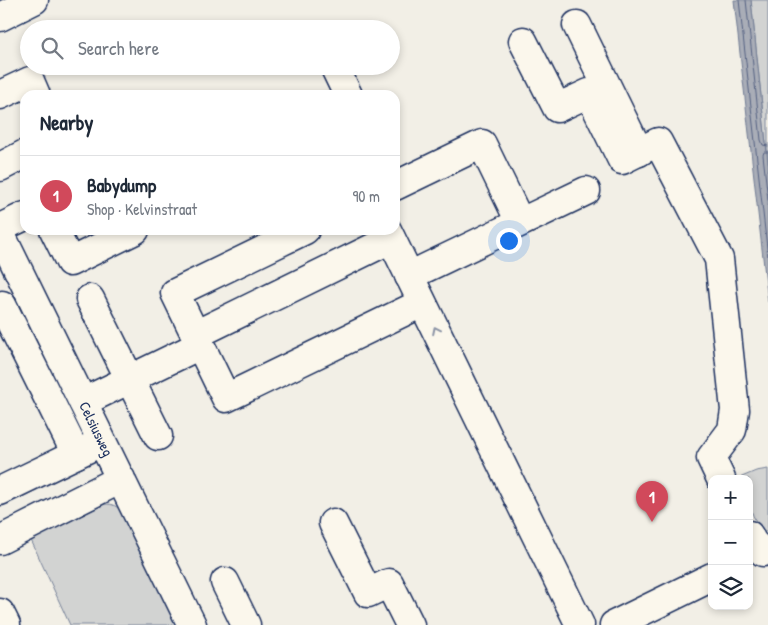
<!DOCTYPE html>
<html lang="en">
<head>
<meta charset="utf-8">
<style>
	:root { --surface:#fff; --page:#f2f2f3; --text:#1f2937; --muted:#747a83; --line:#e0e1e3; --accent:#d1495b }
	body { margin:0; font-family:"Patrick Hand",sans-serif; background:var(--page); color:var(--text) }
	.controls { position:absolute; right:15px; bottom:15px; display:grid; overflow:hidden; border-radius:10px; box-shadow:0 2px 8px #0003 }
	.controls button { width:45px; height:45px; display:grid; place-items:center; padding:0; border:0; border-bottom:1px solid var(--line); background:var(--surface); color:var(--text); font:25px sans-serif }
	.you { position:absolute; left:508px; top:240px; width:18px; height:18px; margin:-12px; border:4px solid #fff; border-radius:50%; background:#1a73e8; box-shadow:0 0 0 8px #1a73e833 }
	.badge { display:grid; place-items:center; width:32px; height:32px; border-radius:50%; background:var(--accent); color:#fff; font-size:16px; font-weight:700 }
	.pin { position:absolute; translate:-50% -41px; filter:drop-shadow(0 1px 2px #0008) }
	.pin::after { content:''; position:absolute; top:26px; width:18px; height:15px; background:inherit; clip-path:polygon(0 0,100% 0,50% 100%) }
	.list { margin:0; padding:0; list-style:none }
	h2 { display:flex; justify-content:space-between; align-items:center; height:65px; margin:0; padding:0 20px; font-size:21px }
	h2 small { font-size:16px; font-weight:400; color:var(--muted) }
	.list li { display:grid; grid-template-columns:32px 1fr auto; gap:15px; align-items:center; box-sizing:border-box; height:80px; padding:0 20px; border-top:1px solid var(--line) }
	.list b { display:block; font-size:19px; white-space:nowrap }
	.list p { margin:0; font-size:16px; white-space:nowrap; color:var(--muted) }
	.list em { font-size:16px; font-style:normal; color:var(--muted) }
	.icon { flex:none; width:28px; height:28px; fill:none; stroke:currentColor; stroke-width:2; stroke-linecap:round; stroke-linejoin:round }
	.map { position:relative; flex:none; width:768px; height:625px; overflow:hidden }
	.search { position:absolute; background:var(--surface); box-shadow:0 2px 8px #0003; left:20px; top:20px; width:380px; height:55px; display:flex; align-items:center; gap:12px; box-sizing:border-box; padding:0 18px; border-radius:28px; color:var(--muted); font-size:19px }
	.panel { position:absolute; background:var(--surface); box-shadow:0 2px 8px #0003; left:20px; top:90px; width:380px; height:145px; border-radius:15px }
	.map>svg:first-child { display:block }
	.green { fill:#d2d3d2; stroke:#768198 }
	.water { fill:#a9adb7; stroke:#707b93 }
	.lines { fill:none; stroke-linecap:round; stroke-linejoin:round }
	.shore { stroke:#546182; stroke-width:1 }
	.minor-casing { stroke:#1b2f5e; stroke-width:31 }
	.minor { stroke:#fbf7ec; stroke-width:28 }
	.oneway { stroke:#8b93a5 }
	.labels { text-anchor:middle; stroke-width:5; stroke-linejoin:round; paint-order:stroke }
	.street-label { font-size:15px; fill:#1b2f5e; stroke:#fbf7ec }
</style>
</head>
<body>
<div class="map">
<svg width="768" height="625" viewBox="0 0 768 625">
	<rect width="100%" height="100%" fill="#f2efe6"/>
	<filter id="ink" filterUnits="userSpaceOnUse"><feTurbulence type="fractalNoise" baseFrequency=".02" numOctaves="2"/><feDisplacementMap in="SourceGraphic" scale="10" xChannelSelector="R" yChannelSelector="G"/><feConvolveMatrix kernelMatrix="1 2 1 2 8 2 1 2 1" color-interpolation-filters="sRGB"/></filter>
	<g filter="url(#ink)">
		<g class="green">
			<polygon points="751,0 768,0 768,163"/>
			<polygon points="23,319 31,326 74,413 73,416 67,417"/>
			<path d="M 768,469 L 768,533 C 748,520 749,500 749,479 L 737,479 L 756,471 Z"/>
			<path d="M 105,504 C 113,504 117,506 122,512 L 178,625 L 70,625 L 31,540 Z"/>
		</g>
		<polygon class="water" points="734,0 751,0 768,163 768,302"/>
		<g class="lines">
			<g class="shore">
				<polyline points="739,0 768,257"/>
				<polyline points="746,0 761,140 763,145 768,146"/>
				<polyline points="768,152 764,152 763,155 768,200"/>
			</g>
			<g class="minor-casing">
				<g id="minor">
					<polyline points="0,17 34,0"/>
					<polyline points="577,25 639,152"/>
					<polyline points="523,41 557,108 589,93 622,160 658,142 719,259 735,410 732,430 711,458 721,479"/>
					<polyline points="334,66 348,95"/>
					<polyline points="0,95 30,81 36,95"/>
					<polyline points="0,167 25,154"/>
					<polyline points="395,186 482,144 520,222"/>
					<polyline points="0,228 25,216"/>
					<polyline points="54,230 70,262 135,230"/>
					<polyline points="305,230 175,293 226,398 422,303"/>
					<polyline points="387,230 580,625"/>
					<polyline points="0,233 192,625"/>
					<polyline points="409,276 586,191"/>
					<polyline points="90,299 158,436"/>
					<polyline points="2,305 76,454"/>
					<polyline points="195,335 391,239"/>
					<polyline points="83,402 200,345"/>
					<polyline points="0,491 91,447"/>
					<polyline points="333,523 368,593 389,583 410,625"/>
					<polyline points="749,535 753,543 763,552"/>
					<polyline points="0,540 121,479"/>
					<polyline points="225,582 246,625"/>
					<polyline points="0,613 6,625"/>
					<polyline points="614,625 712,577"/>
				</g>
			</g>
			<use href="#minor" class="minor"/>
		</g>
		<defs><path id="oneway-chevron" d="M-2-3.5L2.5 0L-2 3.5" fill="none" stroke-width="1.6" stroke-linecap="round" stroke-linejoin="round" transform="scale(1.25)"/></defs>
		<use class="oneway" href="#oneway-chevron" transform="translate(436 330) rotate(-116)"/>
	</g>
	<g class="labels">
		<g class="street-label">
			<text transform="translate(96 429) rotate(64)" y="5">Celsiusweg</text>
		</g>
	</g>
</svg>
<div class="controls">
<button>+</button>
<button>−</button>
<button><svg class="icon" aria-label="layers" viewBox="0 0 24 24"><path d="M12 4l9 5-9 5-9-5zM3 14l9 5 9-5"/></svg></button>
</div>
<div class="you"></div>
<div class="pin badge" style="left:652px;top:522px">1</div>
<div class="search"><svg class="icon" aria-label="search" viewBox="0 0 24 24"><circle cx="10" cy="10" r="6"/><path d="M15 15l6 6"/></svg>Search here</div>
<section class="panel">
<h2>Nearby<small></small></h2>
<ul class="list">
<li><span class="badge">1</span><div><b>Babydump</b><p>Shop · Kelvinstraat</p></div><em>90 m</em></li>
</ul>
</section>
</div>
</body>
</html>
